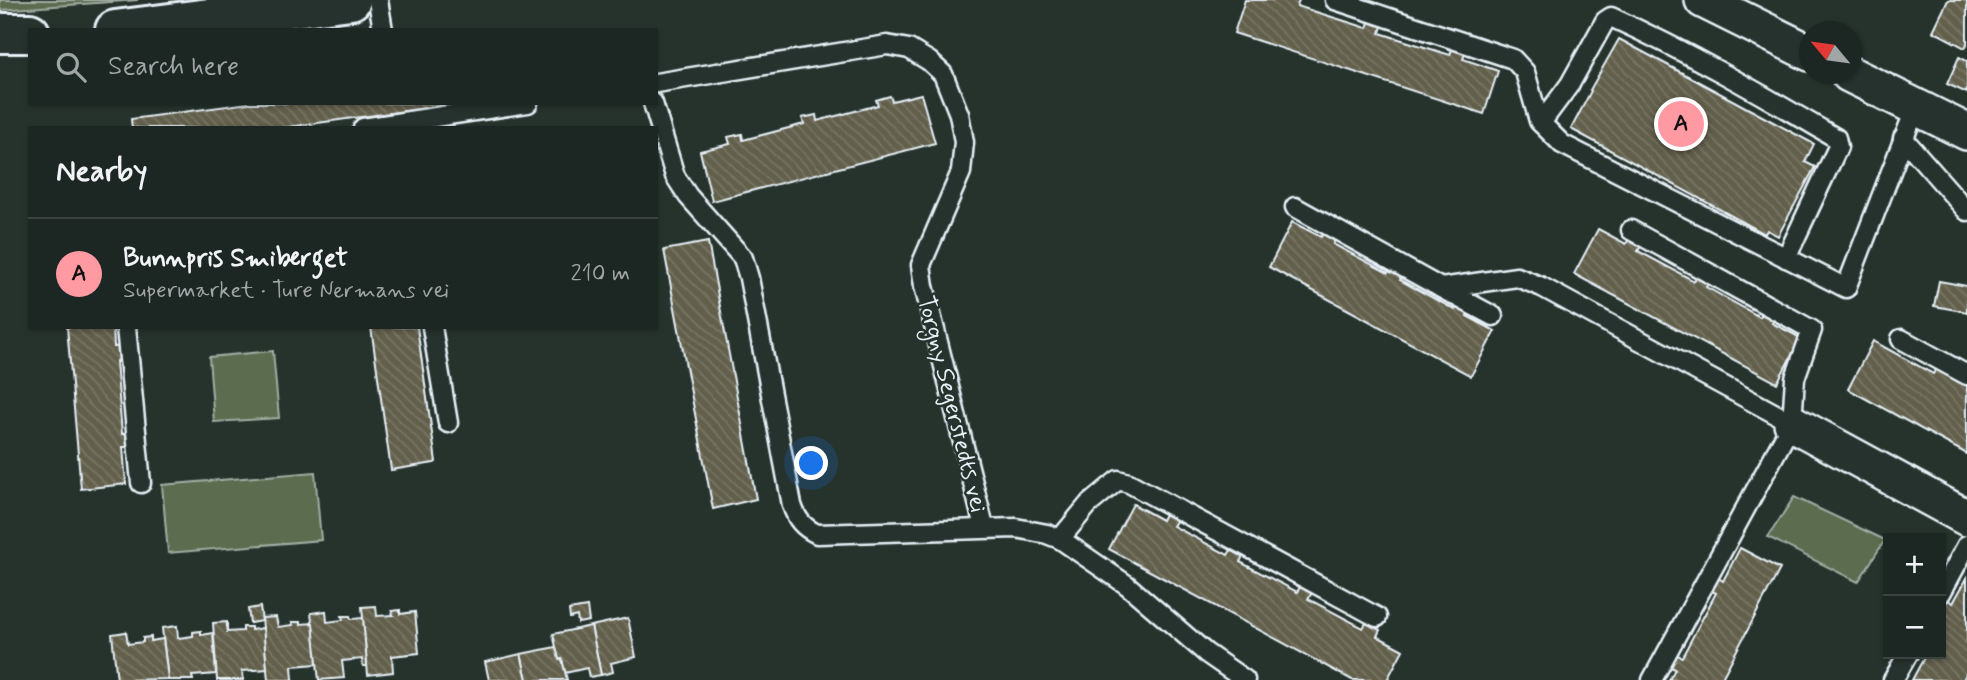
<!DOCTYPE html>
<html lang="en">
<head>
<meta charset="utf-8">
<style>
	:root { --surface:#1c2622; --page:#252e2a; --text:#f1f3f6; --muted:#a0a5a5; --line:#3a4340; --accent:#ff9aa2 }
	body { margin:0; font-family:Mynerve,sans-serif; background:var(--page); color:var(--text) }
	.controls { position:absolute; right:21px; bottom:21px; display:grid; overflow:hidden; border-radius:0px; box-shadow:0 2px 5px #0004 }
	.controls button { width:63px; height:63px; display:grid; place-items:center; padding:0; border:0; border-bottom:2px solid var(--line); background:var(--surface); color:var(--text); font:35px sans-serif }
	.compass { position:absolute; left:1799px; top:21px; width:63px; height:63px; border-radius:50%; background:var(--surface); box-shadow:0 2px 5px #0004; rotate:299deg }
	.you { position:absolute; left:812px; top:464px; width:24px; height:24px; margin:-18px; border:5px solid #fff; border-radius:50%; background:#1a73e8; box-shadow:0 0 0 10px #1a73e833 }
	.badge { display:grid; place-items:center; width:46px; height:46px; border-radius:50%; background:var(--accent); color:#111; font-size:23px; font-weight:700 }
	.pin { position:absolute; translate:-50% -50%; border:4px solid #fff; box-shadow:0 2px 7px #0006 }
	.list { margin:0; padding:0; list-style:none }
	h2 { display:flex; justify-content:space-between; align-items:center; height:91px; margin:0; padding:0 28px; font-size:30px }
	h2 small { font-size:23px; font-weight:400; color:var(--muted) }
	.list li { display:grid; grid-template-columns:46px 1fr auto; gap:21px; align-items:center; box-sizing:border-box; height:112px; padding:0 28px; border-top:2px solid var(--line) }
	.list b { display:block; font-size:26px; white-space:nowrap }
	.list p { margin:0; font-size:23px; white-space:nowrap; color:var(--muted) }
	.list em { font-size:23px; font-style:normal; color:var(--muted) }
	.icon { flex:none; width:38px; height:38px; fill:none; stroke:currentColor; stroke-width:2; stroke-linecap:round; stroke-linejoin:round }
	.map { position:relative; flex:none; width:1967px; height:680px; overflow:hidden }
	.search { position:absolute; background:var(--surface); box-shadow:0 2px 5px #0004; left:28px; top:28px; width:630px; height:77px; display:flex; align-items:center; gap:18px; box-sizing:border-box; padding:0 24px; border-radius:0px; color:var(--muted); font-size:26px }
	.panel { position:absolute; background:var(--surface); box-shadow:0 2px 5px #0004; left:28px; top:126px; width:630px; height:203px; border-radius:0px }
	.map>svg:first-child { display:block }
	.park { fill:#5b6c4f; stroke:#a2aea4; stroke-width:2 }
	.building { fill:url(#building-back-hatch); stroke:#e8f1f8; stroke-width:2 }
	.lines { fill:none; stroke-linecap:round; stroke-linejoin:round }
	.service-casing { stroke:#e8f1f8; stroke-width:23 }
	.minor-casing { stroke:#e8f1f8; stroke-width:40 }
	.secondary-casing { stroke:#e8f1f8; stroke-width:44 }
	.service { stroke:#26332d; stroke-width:18 }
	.minor { stroke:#26332d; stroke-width:35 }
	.secondary { stroke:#26332d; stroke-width:38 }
	.labels { text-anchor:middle; stroke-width:5; stroke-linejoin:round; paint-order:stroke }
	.street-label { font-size:24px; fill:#e8f1f8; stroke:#26332d }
</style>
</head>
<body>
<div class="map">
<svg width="1967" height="680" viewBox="0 0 1967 680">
	<defs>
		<pattern id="building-back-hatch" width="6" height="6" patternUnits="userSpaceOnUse" patternTransform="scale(1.75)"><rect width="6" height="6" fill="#625f4b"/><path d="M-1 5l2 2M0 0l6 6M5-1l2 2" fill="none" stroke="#787666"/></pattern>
	</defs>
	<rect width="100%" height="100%" fill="#26332d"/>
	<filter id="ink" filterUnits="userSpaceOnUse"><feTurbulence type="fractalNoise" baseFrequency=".0143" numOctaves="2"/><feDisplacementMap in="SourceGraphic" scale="14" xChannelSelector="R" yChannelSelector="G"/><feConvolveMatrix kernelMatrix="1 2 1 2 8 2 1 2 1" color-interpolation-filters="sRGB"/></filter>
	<g filter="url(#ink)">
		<g class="park">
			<polygon points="0,0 138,0 0,10"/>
			<polygon points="273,351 279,418 214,422 209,357"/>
			<polygon points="315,472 321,540 168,553 162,485"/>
			<polygon points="1794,497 1885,540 1858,582 1768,537"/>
		</g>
		<g class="building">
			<polygon points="1245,0 1299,0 1297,6 1367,28 1369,22 1375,24 1382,26 1380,33 1450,55 1452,49 1465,54 1463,59 1498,71 1484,114 1234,33"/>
			<polygon points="1948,0 1967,0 1967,44 1965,48 1933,31"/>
			<polygon points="1619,39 1814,144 1805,162 1815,167 1778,236 1767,230 1765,234 1571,129 1591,91 1590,90"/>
			<polygon points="1959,57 1967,61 1967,93 1947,84"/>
			<polygon points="921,94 935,143 712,201 700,151 730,144 728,137 742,134 743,140 804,124 802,118 816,115 817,121 878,105 876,100 890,96 892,101"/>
			<polygon points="249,103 440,103 441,106 281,128 132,128 131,119"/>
			<polygon points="1292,222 1321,237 1324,232 1336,238 1333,244 1388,273 1391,268 1403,274 1400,280 1455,310 1458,305 1470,311 1467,316 1495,331 1471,376 1269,267"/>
			<polygon points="1598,229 1626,244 1629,239 1635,242 1641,246 1638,251 1694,281 1697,275 1709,282 1706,287 1760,317 1763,311 1775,318 1772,323 1801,338 1777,383 1574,274"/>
			<polygon points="708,242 756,499 713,509 664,250"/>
			<polygon points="1939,281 1967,286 1967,312 1934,306"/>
			<polygon points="67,327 113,327 114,347 121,346 122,360 116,361 122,434 128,433 129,447 123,447 126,484 81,489"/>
			<polygon points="371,327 417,327 436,462 434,463 391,470"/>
			<polygon points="1873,341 1933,374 1937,368 1967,385 1967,454 1848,389"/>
			<polygon points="1133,504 1162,520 1165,514 1177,520 1173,526 1228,555 1231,550 1243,556 1240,562 1297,592 1300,587 1312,593 1308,599 1363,628 1366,623 1380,630 1377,636 1403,650 1387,680 1352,680 1109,549"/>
			<polygon points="1740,548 1780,569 1721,680 1669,680 1675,669 1669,666 1675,654 1682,657 1716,593 1710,590 1717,577 1723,581"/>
			<polygon points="1967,578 1967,672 1963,680 1912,680 1926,654 1941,654 1941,626 1947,615 1941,612 1947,599 1953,603"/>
			<polygon points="376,606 377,616 393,615 392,611 400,610 400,614 415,612 419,653 392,656 393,672 368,675 362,607"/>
			<polygon points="260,607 262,621 250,623 248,609"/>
			<polygon points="587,607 589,621 578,623 577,616 570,618 569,610"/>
			<polygon points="326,611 327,622 343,620 342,616 350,616 351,619 363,618 367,666 363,666 362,659 342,661 344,678 319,680 311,613"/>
			<polygon points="276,617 278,627 293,625 292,622 301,622 301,624 313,623 317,664 292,666 293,680 268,680 262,618"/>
			<polygon points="628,618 636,657 611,663 613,672 601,675 591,626"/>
			<polygon points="227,622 227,632 243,631 243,627 251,627 251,630 263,628 267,669 242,671 243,680 217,680 213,623"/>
			<polygon points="177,626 178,638 193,636 193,632 201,631 201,635 213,633 216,674 192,676 193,680 168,680 162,628"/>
			<polygon points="591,626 601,675 589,677 587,668 565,673 562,659 559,660 553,634"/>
			<polygon points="126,632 128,644 143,642 143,638 151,637 151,641 163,639 168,679 117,680 112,634"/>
			<polygon points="556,647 559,660 562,659 567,680 527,680 521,654"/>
			<polygon points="521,654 527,680 489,680 485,662"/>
		</g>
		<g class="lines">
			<g class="service-casing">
				<g id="service">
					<polyline points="378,0 383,30"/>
					<polyline points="1335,0 1513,59 1525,72 1539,121 1562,144 1846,288 1916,107"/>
					<polyline points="656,83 887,45 909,49 929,61 943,74 959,114 964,142 961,172 921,265 924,286 984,527"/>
					<path d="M 653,103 L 675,176 L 688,196 L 743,258 L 749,278 L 792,505 C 797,520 803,527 817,534 L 1016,528 L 1047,534 L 1060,539 L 1088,505 L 1118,480 L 1129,483 L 1377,617"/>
					<path d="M 1541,123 L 1570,84 L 1605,21 L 1611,17 C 1688,52 1763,95 1836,138 L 1838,147 L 1786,258"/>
					<polyline points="363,128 528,103"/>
					<polyline points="1903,138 1967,211"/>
					<polyline points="1295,207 1441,288 1517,277 1542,287 1792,423"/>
					<polyline points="1631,230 1812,330 1795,378 1792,423 1652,680"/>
					<polyline points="1441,288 1493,316"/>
					<polyline points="126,327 141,483"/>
					<polyline points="432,327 448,423"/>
					<polyline points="1901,339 1967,375"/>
					<polyline points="1060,539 1127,585 1206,653 1245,680"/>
					<polyline points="1941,593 1967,545"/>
					<polyline points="1893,680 1908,654"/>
				</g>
			</g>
			<g class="minor-casing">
				<g id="minor">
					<polyline points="1703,0 1810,53"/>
					<polyline points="1849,74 1967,132"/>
					<polyline points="1792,423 1967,518"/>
				</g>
			</g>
			<g class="secondary-casing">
				<g id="secondary">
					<polyline points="115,30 351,0"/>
					<polyline points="0,33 30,33"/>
				</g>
			</g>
			<use href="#service" class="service"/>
			<use href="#minor" class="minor"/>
			<use href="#secondary" class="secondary"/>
		</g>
	</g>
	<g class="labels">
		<g class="street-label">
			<text transform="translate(953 404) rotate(76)" y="8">Torgny Segerstedts vei</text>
		</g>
	</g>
</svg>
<div class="controls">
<button>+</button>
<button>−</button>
</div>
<svg class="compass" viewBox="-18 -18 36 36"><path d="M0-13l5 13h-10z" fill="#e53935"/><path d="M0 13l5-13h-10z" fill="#a0a5a5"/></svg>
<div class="you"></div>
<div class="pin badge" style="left:1681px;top:124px">A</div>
<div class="search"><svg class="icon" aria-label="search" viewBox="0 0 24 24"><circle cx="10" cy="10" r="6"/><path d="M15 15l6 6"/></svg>Search here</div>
<section class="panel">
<h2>Nearby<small></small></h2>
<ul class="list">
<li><span class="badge">A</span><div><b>Bunnpris Smiberget</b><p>Supermarket · Ture Nermans vei</p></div><em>210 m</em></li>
</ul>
</section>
</div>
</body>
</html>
